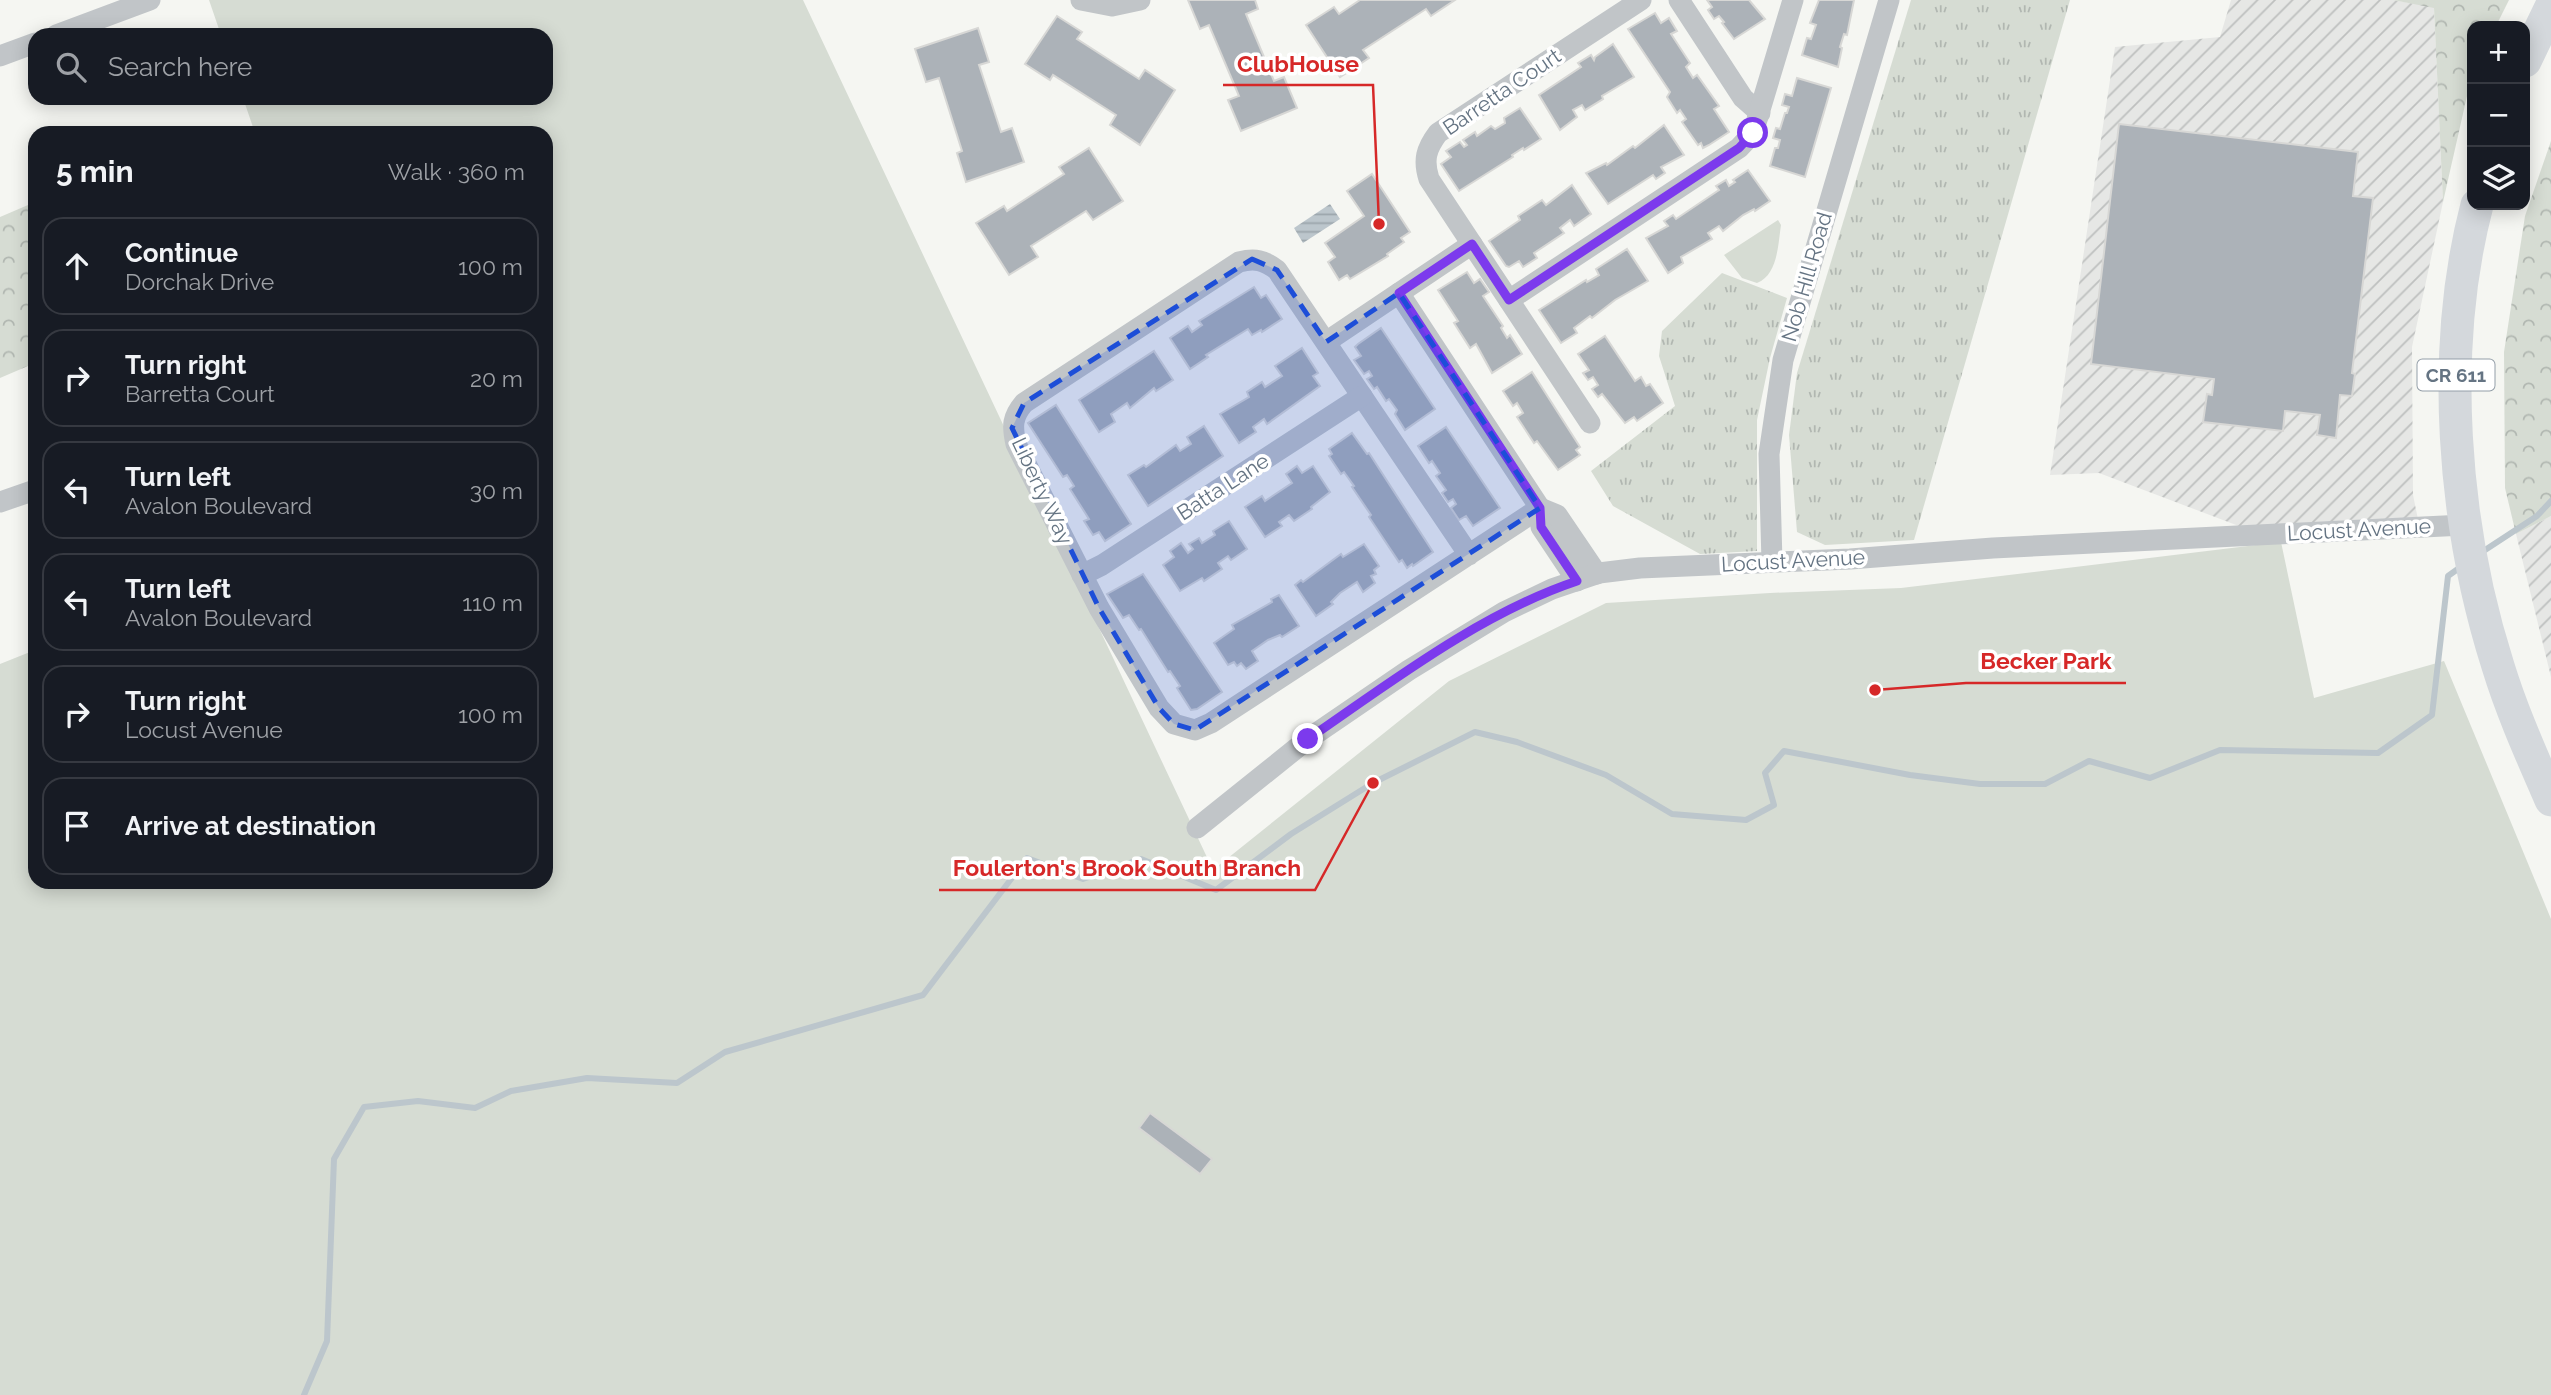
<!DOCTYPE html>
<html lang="en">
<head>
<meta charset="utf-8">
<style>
	:root { --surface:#171b24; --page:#242831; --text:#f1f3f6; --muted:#9ea1a6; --line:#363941 }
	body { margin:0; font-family:Raleway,sans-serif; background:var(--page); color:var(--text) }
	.controls { position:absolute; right:21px; top:21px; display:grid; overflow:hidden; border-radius:14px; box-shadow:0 4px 18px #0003 }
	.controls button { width:63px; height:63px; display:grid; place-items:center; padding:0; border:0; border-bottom:2px solid var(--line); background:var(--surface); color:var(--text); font:35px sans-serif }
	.stop { position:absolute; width:21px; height:21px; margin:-16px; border:5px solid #7c3aed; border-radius:50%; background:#fff }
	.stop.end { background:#7c3aed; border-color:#fff; box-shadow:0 2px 7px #0008 }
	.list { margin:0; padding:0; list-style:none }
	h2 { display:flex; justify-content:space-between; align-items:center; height:91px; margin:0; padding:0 28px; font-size:30px }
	h2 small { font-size:23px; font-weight:400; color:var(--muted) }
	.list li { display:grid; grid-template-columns:46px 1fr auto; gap:21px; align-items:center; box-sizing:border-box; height:98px; margin:0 14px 14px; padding:0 14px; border:2px solid var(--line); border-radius:21px }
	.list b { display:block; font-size:26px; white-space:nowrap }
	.list p { margin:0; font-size:23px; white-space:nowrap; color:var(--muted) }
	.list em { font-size:23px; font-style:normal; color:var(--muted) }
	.icon { flex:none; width:38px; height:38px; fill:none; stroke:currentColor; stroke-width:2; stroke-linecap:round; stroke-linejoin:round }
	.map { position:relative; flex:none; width:2551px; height:1395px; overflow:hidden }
	.search { position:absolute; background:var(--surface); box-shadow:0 4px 18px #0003; left:28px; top:28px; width:525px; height:77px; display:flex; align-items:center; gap:18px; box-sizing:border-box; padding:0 24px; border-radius:21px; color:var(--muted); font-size:26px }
	.panel { position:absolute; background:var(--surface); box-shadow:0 4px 18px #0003; left:28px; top:126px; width:525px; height:763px; border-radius:21px }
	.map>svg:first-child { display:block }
	.industrial { fill:url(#industrial-furrows) }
	.grass { fill:url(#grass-tufts) }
	.forest { fill:url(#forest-crowns) }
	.green { fill:#d6dcd3 }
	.water { fill:url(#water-rules) }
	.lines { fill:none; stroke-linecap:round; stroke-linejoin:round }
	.stream { stroke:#bcc6cc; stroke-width:6 }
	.building { fill:#acb2b8; stroke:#d7d7d5; stroke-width:2 }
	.street { stroke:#c1c5c8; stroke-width:21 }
	.primary { stroke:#d4d8dc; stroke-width:33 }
	.route { stroke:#7c3aed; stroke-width:9 }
	.marked { fill:#1d4ed8; fill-opacity:0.2; stroke:#1d4ed8; stroke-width:5; stroke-dasharray:14 9; stroke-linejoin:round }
	.labels { text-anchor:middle; stroke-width:7; stroke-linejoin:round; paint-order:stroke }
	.shield { fill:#fff; stroke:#939ea8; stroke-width:2 }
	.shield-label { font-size:19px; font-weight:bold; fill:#657483 }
	.street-label { font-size:21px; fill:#657483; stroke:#fff }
	.leader { fill:none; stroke:#d62828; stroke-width:2.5 }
	.callout-dot { fill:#d62828; stroke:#fff; stroke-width:2.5 }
	.callout-label { font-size:23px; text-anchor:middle; font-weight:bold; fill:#d62828; stroke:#fff; stroke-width:7; stroke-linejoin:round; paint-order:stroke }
</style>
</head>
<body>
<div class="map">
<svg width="2551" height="1395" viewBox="0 0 2551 1395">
	<defs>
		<pattern id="industrial-furrows" width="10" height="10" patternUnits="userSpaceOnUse" patternTransform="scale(1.75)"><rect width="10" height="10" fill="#e6e7e5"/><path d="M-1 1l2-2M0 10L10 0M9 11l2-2" fill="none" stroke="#bec0bf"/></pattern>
		<pattern id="grass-tufts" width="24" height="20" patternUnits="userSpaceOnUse" patternTransform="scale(1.75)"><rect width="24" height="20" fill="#d6dcd3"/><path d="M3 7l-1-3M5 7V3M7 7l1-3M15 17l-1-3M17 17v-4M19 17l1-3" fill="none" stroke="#b1b7b1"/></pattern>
		<pattern id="forest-crowns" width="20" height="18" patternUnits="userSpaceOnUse" patternTransform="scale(1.75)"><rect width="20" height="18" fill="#d6dcd3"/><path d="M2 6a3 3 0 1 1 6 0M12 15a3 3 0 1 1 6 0" fill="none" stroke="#b1b7b1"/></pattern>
		<pattern id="water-rules" width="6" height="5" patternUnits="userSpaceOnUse" patternTransform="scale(1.75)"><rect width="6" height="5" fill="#bcc6cc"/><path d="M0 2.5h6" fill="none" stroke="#9ca5ab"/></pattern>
	</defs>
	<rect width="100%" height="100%" fill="#f5f6f2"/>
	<g class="industrial">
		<polygon points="2231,0 2393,0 2434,7 2443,202 2412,347 2413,495 2421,534 2281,542 2099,473 2050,475 2115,47 2220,37"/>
		<polygon points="2551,516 2551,677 2516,534"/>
	</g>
	<g class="grass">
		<polygon points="1911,0 2070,0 1914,540 1825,545 1797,532 1789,435 1797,373"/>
		<polygon points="1722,273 1787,298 1770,358 1757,420 1757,551 1700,554 1613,506 1591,471 1675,406 1659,356 1662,331"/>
	</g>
	<g class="forest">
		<polygon points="2393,0 2509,0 2496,26 2472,26 2472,74 2443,202 2434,8"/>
		<polygon points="2551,141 2551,516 2516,534 2505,488 2504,352 2525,216"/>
		<polygon points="35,202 35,363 0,378 0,217"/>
	</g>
	<g class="green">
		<polygon points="209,0 803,0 1213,870 1449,681 1606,603 1770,593 1901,588 2281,542 2314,698 2444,661 2551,919 2551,1395 0,1395 0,664 35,650 35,882 546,882 546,133 255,133 243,98 546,98 546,35 221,35"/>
		<path d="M 1778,220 L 1781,225 C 1778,244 1778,275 1757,283 L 1742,278 L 1724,255 Z"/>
	</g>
	<polygon class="water" points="1330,204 1340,219 1303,243 1294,228"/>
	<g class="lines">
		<g class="stream">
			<polyline points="2482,552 2537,516 2551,501"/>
			<polyline points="304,1395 327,1341 334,1159 364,1107 418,1101 475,1108 511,1091 587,1078 677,1083 725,1052 923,995 1027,858 1083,879 1141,859 1216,890 1291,834 1373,783 1475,732 1517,742 1606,775 1672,814 1746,820 1774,805 1765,773 1784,751 1910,775 1980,784 2045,784 2089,761 2150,778 2220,750 2378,753 2432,715 2448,576 2462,566"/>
		</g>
	</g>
	<g class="building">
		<polygon points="1188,0 1255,0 1258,9 1246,14 1274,81 1284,77 1297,108 1241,131 1228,100 1239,96 1209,25 1200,29"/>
		<polygon points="1360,0 1455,0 1431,16 1426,9 1363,50 1369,58 1340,77 1306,25 1334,7 1339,14"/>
		<polygon points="1707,0 1749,0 1765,19 1734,39 1722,23 1724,22 1719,16 1714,19 1708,10 1712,7"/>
		<polygon points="1819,0 1854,0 1847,35 1844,34 1840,47 1842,48 1838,67 1802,55 1807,38 1811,39 1816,25 1810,23"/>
		<polygon points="1655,13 1661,23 1669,18 1677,31 1671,34 1690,63 1686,67 1693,78 1697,75 1719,106 1714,109 1729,132 1709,145 1703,148 1701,143 1698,145 1682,122 1686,119 1680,110 1677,113 1667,97 1670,92 1628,29"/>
		<polygon points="1057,16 1082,32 1077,39 1139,79 1145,70 1175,90 1140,145 1110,125 1116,115 1053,75 1050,80 1025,64"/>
		<polygon points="978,28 989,62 979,65 1001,132 1012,128 1024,162 966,182 957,153 962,151 939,78 926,82 915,49"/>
		<polygon points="1613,44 1634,77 1602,96 1603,99 1585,110 1582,105 1573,110 1577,117 1560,130 1539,95 1581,67 1578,63 1591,55 1594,60 1595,57"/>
		<polygon points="1797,78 1831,88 1805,177 1770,166 1775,148 1778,148 1780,140 1773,138 1776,128 1780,129 1785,113 1787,113 1789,107 1782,105 1785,94 1792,96"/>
		<polygon points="1520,108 1541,139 1524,150 1523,148 1512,155 1513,157 1459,191 1441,164 1451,157 1446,151 1460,142 1464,147 1467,145 1463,140 1475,132 1477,136 1491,126 1495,129 1505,123 1504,118"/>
		<polygon points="2119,124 2358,152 2353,196 2373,198 2352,373 2355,374 2352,396 2340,395 2336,438 2317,435 2320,415 2285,411 2283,431 2203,422 2207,394 2212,395 2214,379 2091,364"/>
		<polygon points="1664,125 1684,155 1661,167 1665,173 1656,179 1653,175 1608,204 1586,173 1606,163 1607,165 1633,146 1635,148"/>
		<polygon points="1089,148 1123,201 1093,220 1086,211 1031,246 1038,257 1009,275 976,223 1004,206 1007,211 1064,174 1059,167"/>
		<polygon points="1748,170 1770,201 1755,211 1754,209 1743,215 1723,231 1719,226 1708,233 1712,239 1681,257 1683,263 1668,273 1646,238 1668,226 1664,221 1673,215 1676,219 1719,190 1716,186 1726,180 1729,186 1735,182 1733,180"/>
		<polygon points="1372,174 1410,232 1401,238 1404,242 1387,254 1388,256 1350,279 1347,275 1339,280 1328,262 1335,257 1325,243 1364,216 1347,191"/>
		<polygon points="1572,185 1591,214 1574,226 1570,220 1560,228 1564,233 1534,253 1537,258 1523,267 1519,261 1509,267 1506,266 1489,241 1520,220 1518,216 1542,200 1546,205"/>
		<polygon points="1627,249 1648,281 1615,300 1592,318 1590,316 1574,328 1577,333 1561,343 1539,310 1586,280 1587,282 1599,275 1596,269"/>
		<polygon points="1467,272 1474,283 1480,279 1489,292 1483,296 1503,326 1501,328 1507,338 1510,335 1522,354 1492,373 1476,344 1470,348 1454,323 1458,321 1438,290"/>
		<polygon points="1254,287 1261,298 1266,295 1282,319 1262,332 1261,330 1252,335 1248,329 1206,355 1208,357 1190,369 1170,338 1188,326 1192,332 1202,325 1199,321"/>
		<polygon points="1381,328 1435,409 1405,430 1395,414 1397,410 1389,399 1386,401 1377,387 1374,389 1367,379 1372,376 1369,371 1364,374 1354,360 1361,356 1355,347 1358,344"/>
		<polygon points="1605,336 1635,381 1641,377 1646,386 1650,384 1663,403 1637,421 1634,417 1625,423 1602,394 1598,397 1592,389 1598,385 1593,377 1588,380 1583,373 1589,370 1578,354"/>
		<polygon points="1302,348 1318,373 1313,376 1320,386 1267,424 1264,419 1253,427 1256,432 1239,443 1220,414 1249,397 1247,392 1262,382 1265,387 1282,376 1275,366"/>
		<polygon points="1154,351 1173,380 1156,391 1154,388 1130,408 1127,403 1111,414 1115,422 1099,432 1079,400"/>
		<polygon points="1532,372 1580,447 1576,450 1580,455 1558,470 1537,441 1534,443 1517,417 1523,413 1517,403 1513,406 1503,391"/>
		<polygon points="1056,405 1131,524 1105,541 1099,532 1093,535 1084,521 1089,519 1070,489 1074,486 1067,475 1063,477 1028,423"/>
		<polygon points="1204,426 1223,456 1148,506 1128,475 1144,465 1146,467 1176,445 1180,451 1191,444 1187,437"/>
		<polygon points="1446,427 1500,508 1473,526 1466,516 1459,520 1451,508 1456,504 1453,499 1448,502 1442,493 1446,490 1436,476 1440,473 1432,461 1429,463 1418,446"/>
		<polygon points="1352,433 1367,454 1369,453 1433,552 1413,566 1412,564 1407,568 1402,560 1399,562 1369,517 1371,515 1352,487 1354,486 1344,472 1341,474 1329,456 1332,454 1329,449"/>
		<polygon points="1297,466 1302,473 1313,466 1330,492 1311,507 1312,509 1294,521 1289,515 1279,522 1282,526 1265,537 1245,507 1262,496 1265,501 1292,483 1286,474"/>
		<polygon points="1229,521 1247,549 1231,560 1228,556 1218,563 1222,569 1204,581 1202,578 1180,591 1163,565 1174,557 1170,551 1181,543 1188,553 1193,549 1189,544 1199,538 1202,543 1215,535 1213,531"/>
		<polygon points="1364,544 1379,566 1374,570 1376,574 1371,576 1375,583 1363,592 1357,582 1340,593 1331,602 1333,604 1316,616 1295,585 1301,580 1303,582 1341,554 1343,557"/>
		<polygon points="1143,574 1222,692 1197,709 1191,710 1177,688 1180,686 1170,671 1168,672 1141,629 1139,630 1129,615 1123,618 1107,594"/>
		<polygon points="1279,595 1299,626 1282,637 1280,635 1268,640 1252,651 1258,661 1246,669 1241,663 1237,666 1234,662 1228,665 1214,643 1234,629 1232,625 1272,602 1271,599"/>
		<polygon points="1150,1113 1212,1159 1200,1174 1139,1128"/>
	</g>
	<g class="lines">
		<g class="street">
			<polyline points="1081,0 1112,6 1140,0"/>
			<polyline points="1679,0 1743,98 1760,113"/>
			<polyline points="56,35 150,0"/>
			<polyline points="0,56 35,43"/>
			<polyline points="1399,293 1540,508 1541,527 1577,581"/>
			<polyline points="1509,300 1739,148 1753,133 1793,0"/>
			<polyline points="1326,342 1472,244"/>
			<path d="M 1590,423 L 1429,179 C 1423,160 1426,149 1438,133 L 1641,0"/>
			<polyline points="0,502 35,490"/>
			<polyline points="1540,508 1557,515 1597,574"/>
			<path d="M 1469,555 L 1277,270 C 1264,260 1255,258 1239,262 L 1024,403 C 1012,417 1012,426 1016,444 L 1099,608 L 1159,708 L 1174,724 L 1195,730 L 1211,723 L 1540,508"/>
			<polyline points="1772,562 1769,454 1783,360 1889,0"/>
			<polyline points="1082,575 1102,565 1362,396"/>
			<polyline points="1197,828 1308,739 1409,670 1504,612 1552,589 1599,573 1640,568 1850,559 1993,548 2464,525"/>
		</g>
		<g class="primary">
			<polyline points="2525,61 2551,7"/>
			<path d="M 2477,205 C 2439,350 2453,525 2498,666 C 2512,712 2532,756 2551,800"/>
		</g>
	</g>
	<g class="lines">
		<path class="route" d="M 1308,739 C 1391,682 1481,613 1577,581 L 1541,527 L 1540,508 L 1399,293 L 1472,244 L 1509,300 L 1739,148 L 1753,133"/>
	</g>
	<path class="marked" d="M 1252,259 L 1277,270 L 1326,342 L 1399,293 L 1540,508 L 1195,730 L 1174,724 L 1159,708 L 1099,608 L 1012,428 L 1024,403 Z"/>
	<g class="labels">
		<rect class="shield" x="2417.5" y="359.5" width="77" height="31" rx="5"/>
		<g class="shield-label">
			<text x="2456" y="382">CR 611</text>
		</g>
		<g class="street-label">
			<text transform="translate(1502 92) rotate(-34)" y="7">Barretta Court</text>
			<text transform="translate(1807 277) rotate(-74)" y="7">Nob Hill Road</text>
			<text transform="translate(1223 487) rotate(-33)" y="7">Batta Lane</text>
			<text transform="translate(1042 491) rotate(65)" y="7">Liberty Way</text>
			<text transform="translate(2359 530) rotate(-3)" y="7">Locust Avenue</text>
			<text transform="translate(1793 561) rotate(-3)" y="7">Locust Avenue</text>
		</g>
	</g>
	<path class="leader" d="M1379 224L1373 85H1223M1875 690L1966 683H2126M1373 783L1315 890H939"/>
	<g class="callout-dot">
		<circle cx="1379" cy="224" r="7"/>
		<circle cx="1875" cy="690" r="7"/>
		<circle cx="1373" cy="783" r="7"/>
	</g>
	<g class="callout-label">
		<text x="1298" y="72">ClubHouse</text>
		<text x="2046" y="669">Becker Park</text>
		<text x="1127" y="876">Foulerton's Brook South Branch</text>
	</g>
</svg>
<div class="controls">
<button>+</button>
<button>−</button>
<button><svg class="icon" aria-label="layers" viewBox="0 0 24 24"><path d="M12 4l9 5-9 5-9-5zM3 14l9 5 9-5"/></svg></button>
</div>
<div class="stop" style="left:1753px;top:133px"></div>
<div class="stop end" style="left:1308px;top:739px"></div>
<div class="search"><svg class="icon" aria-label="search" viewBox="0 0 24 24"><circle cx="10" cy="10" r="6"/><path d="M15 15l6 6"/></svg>Search here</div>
<section class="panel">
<h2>5 min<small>Walk · 360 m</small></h2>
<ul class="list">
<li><svg class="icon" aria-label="ahead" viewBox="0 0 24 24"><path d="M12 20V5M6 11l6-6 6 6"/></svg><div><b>Continue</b><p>Dorchak Drive</p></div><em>100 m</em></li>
<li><svg class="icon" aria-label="right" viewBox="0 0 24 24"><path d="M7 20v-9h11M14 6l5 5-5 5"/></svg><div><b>Turn right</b><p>Barretta Court</p></div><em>20 m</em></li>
<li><svg class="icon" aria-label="left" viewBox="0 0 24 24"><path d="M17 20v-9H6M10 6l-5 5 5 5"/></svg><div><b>Turn left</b><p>Avalon Boulevard</p></div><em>30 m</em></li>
<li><svg class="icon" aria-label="left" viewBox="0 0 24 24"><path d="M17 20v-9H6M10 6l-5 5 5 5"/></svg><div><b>Turn left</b><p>Avalon Boulevard</p></div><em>110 m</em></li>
<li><svg class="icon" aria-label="right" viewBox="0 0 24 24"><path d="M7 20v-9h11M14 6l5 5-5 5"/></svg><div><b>Turn right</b><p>Locust Avenue</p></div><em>100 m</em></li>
<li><svg class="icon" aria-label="arrive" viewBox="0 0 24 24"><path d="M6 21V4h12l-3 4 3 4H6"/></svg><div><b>Arrive at destination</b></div></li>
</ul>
</section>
</div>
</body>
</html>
